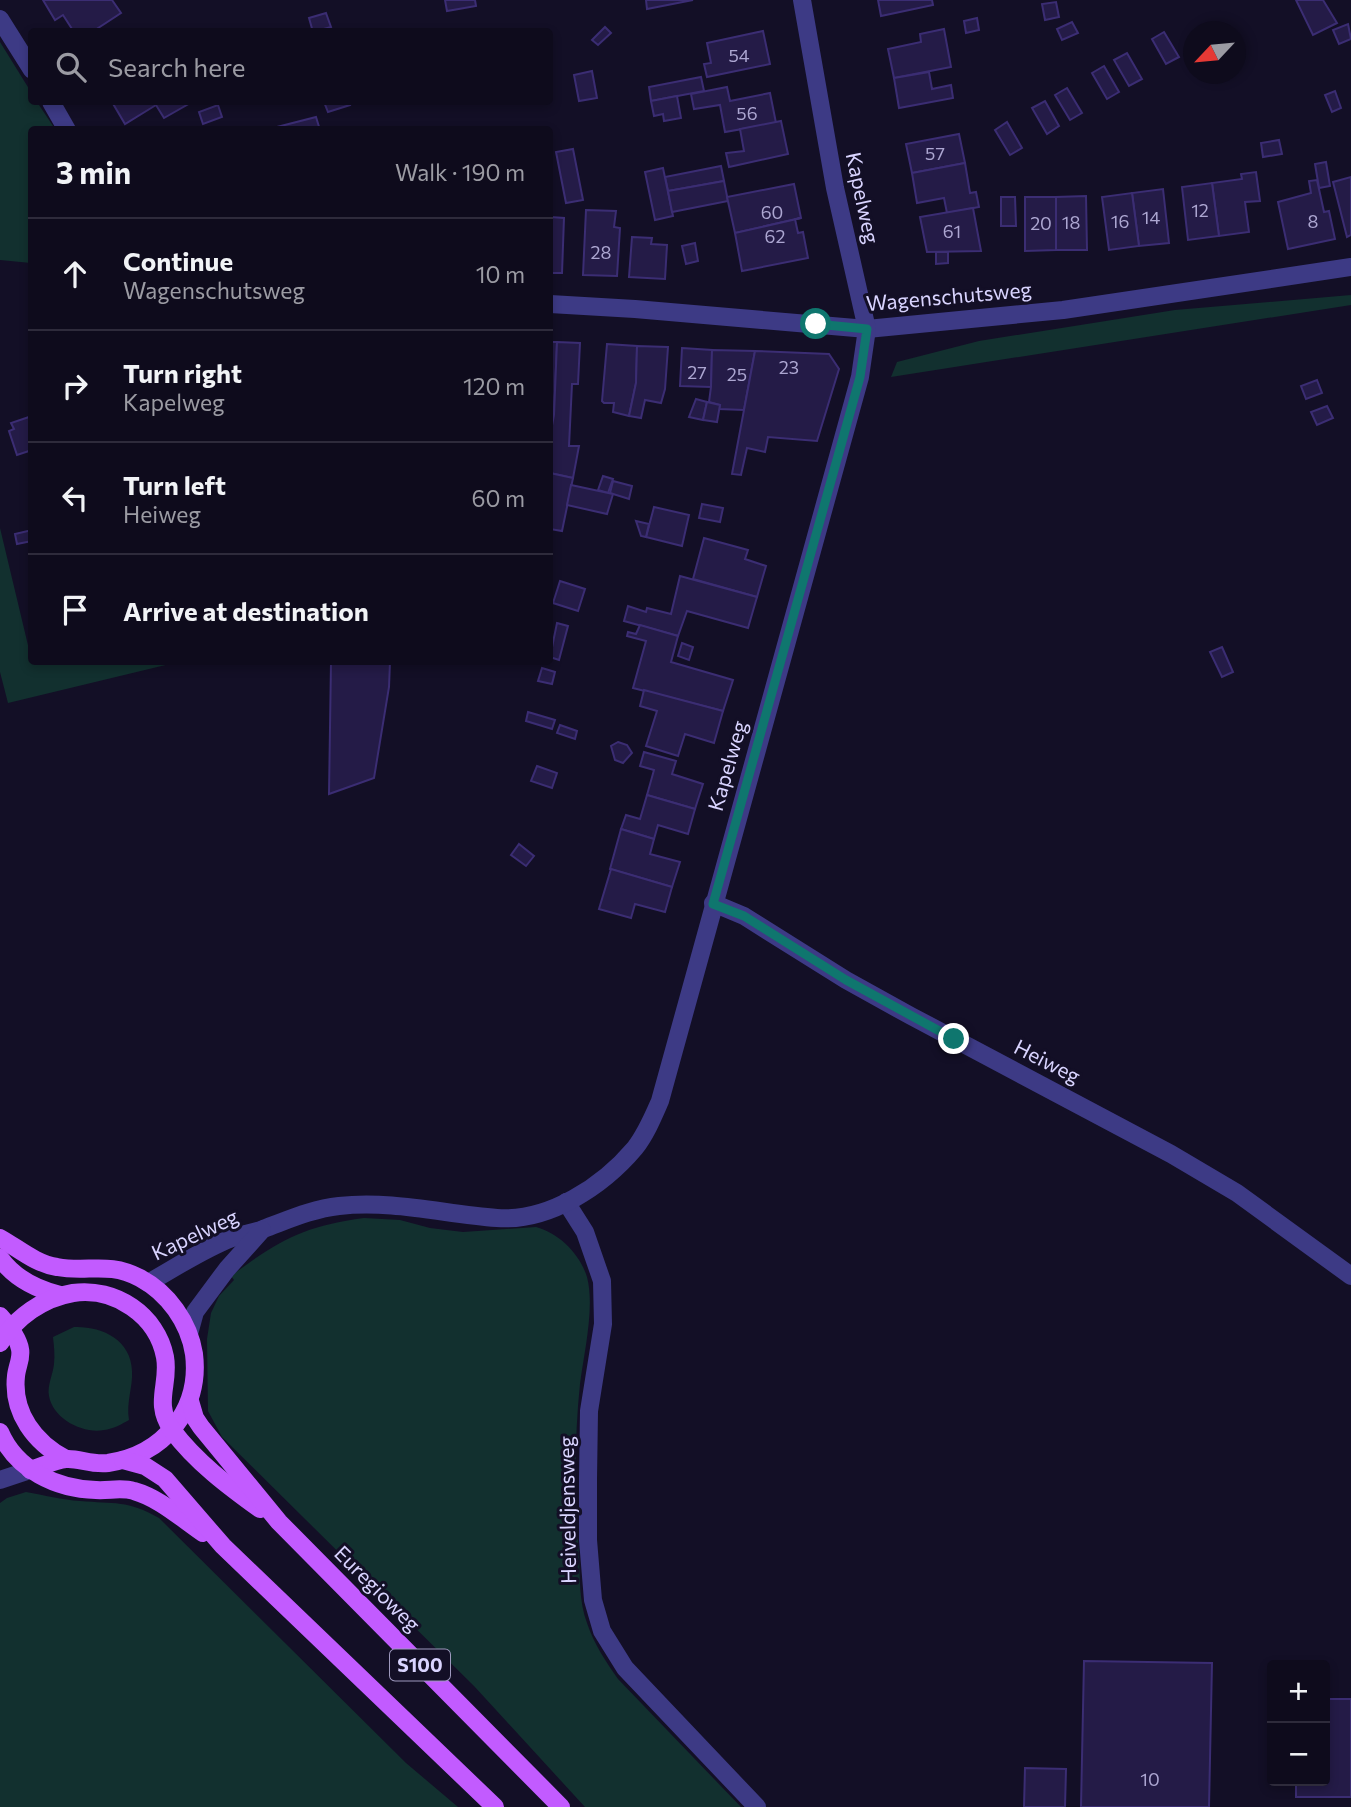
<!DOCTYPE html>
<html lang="en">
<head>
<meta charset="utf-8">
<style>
	:root { --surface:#0e0b1c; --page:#1c1929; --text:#f1f3f6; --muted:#9b9ba3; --line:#2e2b3b }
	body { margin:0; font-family:Commissioner,sans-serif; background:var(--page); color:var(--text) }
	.controls { position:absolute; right:21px; bottom:21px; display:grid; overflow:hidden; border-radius:7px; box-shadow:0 4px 10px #0003 }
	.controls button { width:63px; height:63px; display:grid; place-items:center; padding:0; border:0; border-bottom:2px solid var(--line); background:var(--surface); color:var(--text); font:35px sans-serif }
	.compass { position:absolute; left:1183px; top:21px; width:63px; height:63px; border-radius:50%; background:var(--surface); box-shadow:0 4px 10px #0003; rotate:244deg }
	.stop { position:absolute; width:21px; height:21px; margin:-16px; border:5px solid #0f766e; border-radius:50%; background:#fff }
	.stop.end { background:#0f766e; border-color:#fff; box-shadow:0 2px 7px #0008 }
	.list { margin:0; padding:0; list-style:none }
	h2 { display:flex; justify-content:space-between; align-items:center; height:91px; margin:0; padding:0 28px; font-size:30px }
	h2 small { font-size:23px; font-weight:400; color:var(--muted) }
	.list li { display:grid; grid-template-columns:46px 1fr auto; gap:21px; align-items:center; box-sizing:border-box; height:112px; padding:0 28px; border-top:2px solid var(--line) }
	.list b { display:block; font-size:26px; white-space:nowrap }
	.list p { margin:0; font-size:23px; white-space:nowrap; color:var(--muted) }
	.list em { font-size:23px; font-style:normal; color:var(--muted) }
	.icon { flex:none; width:38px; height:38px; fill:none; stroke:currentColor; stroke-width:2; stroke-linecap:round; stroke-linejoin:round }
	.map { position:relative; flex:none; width:1351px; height:1807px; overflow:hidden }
	.search { position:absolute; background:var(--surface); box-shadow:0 4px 10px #0003; left:28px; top:28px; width:525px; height:77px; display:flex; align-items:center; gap:18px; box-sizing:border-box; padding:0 24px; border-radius:7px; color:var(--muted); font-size:26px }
	.panel { position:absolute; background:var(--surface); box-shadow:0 4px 10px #0003; left:28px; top:126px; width:525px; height:539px; border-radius:7px }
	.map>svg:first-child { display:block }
	.green { fill:#12302f }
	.building { fill:#241b47; stroke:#3b2d73; stroke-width:2 }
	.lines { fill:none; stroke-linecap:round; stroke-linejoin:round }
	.minor { stroke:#3d3a85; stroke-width:18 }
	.major { stroke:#c25bff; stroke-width:18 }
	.route { stroke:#0f766e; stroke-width:9 }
	.labels { text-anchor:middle; stroke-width:6; stroke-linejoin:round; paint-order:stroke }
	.number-label { font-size:18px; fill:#aca6d1 }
	.shield { fill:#130f26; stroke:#9e99be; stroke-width:2 }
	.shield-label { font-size:19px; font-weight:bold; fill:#d9d4ff }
	.street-label { font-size:21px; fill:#d9d4ff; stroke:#130f26 }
</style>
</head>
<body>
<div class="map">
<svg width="1351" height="1807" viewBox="0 0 1351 1807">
	<rect width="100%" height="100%" fill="#130f26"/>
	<g class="green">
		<polygon points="0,42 31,92 32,102 37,102 55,129 32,130 31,263 0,260"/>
		<polygon points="1351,295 1351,305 891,377 897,362 979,341 1175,310"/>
		<polygon points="0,528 32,662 178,662 8,703 0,672"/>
		<path d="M 364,1218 L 400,1220 L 430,1228 L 463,1232 L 536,1227 C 559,1233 580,1254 587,1277 C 595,1307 584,1353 580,1384 C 574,1441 575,1497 579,1555 C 580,1577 579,1602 587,1623 C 594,1644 606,1662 618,1679 L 741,1807 L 585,1807 L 474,1686 L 222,1437 L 208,1411 L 207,1339 L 211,1313 L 219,1296 L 234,1280 L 231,1276 C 279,1240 304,1226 364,1218 Z"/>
		<path d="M 74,1327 C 101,1326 131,1339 132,1371 C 133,1387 126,1402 129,1420 C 122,1424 113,1429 104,1430 C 83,1434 53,1419 49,1396 C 47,1385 53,1375 54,1364 C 55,1355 54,1346 53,1337 Z"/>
		<path d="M 26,1492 C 44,1495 62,1500 80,1501 C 114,1504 128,1500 159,1518 L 406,1763 L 458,1807 L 0,1807 L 0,1503 L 7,1498 Z"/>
	</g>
	<g class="building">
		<polygon points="43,0 112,0 121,13 92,32 74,32 63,15 55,20"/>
		<polygon points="445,0 475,0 476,6 447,11"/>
		<polygon points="646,0 693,0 647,9"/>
		<polygon points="878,0 932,0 933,5 881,16"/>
		<polygon points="1296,0 1323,0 1337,23 1313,35"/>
		<polygon points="1056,2 1059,17 1045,20 1042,4"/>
		<polygon points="326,13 331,27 313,32 309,18"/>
		<polygon points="977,18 979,30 966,33 964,21"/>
		<polygon points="1072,22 1078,33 1062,40 1057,29"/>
		<polygon points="1348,24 1351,39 1339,44 1333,30"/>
		<polygon points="605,27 611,33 598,45 592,40"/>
		<polygon points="944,29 951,67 894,78 888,49 921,42 920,34"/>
		<polygon points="763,31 770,64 707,77 704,64 711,63 707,43"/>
		<polygon points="1164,32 1179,57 1166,64 1152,39"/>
		<polygon points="1127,53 1142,79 1129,86 1114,60"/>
		<polygon points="1104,66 1119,92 1107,99 1092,73"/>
		<polygon points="592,71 597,98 579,101 574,75"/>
		<polygon points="929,72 932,89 951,85 953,98 899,108 894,78"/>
		<polygon points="701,77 704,91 651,101 649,87"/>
		<polygon points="727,87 730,101 770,93 776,123 725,132 720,105 694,109 691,94"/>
		<polygon points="1067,88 1082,113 1070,120 1055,95"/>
		<polygon points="1335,91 1341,108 1332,112 1325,95"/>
		<polygon points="677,96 681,118 664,121 663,114 654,116 651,101"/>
		<polygon points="1045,101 1059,126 1047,134 1032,108"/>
		<polygon points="112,102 192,102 164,118 156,105 125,124"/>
		<polygon points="324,102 349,102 350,105 328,112"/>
		<polygon points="218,105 222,117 203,124 199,112"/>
		<polygon points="316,117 320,130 278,130 277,127"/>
		<polygon points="781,121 788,154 729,167 726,153 744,151 740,129"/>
		<polygon points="1007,122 1022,148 1010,155 995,130"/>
		<polygon points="959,134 965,163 912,173 906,144"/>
		<polygon points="1279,140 1282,154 1263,157 1261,143"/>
		<polygon points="573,149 583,200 566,203 556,152"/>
		<polygon points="1326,162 1330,186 1319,188 1315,164"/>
		<polygon points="965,163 970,193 976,192 979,207 947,213 944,198 917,203 912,173"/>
		<polygon points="721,166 724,181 668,191 665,177"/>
		<polygon points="663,168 673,216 655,220 645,172"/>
		<polygon points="1256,172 1260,201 1245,202 1249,232 1219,236 1212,183 1242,179 1241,174"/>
		<polygon points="1351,177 1351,235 1347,237 1333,182"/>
		<polygon points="1317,180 1324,212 1329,211 1335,239 1288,249 1278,202 1311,193 1309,181"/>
		<polygon points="724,181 728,201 672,212 668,191"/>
		<polygon points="1212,183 1219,236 1188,240 1182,187"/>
		<polygon points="794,184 801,218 735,233 727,197"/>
		<polygon points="1163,189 1169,243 1139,246 1132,193"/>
		<polygon points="1132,193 1139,246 1109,250 1102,197"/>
		<polygon points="1086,196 1087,250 1056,250 1056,197"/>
		<polygon points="1001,197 1015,197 1016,226 1001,226"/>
		<polygon points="1025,197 1056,197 1056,250 1025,251"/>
		<polygon points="973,208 981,251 927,252 920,217"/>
		<polygon points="586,210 616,211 614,227 620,228 617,276 583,275"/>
		<polygon points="550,217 564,218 562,273 550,273"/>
		<polygon points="801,218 795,219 798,233 803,232 808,258 742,271 735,233"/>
		<polygon points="632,237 652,238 651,244 667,245 665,279 629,277"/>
		<polygon points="695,243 698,261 686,264 682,246"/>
		<polygon points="936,252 948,252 948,263 936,264"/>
		<polygon points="550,342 557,342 554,415 550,431"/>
		<polygon points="557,342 580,343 578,384 572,384 569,446 579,446 573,478 550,473 550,436 554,415"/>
		<polygon points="607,344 637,346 636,383 629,416 613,412 614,403 604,403 602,401"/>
		<polygon points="637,346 668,347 665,389 661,403 645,400 641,418 629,416 636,383"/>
		<polygon points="682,348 712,350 711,387 680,386"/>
		<polygon points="712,350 755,351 744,410 719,409 720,405 709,402 711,387"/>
		<polygon points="755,351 829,354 839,369 817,441 768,437 765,452 747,448 741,475 732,474"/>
		<polygon points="1317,380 1322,393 1306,399 1301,386"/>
		<polygon points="696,399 707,402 703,420 689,417"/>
		<polygon points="707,402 720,405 717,422 703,420"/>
		<polygon points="1327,406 1333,418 1317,425 1311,412"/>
		<polygon points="32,416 32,450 17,455 9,431 14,429 11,423"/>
		<polygon points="550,473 573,478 562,531 550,529"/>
		<polygon points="603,476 613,479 608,493 598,490"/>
		<polygon points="613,481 632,486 629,499 610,493"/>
		<polygon points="571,485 613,494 607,514 567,505"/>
		<polygon points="702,504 723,508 720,522 699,518"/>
		<polygon points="654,507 689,515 682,546 646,537"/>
		<polygon points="636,521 649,524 646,537 641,536"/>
		<polygon points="32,530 32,541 17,544 15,534"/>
		<polygon points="704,538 748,550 745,559 766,566 757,597 693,579"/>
		<polygon points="680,576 757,597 748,628 687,611 678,636 624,621 628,606 646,612 647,608 671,614"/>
		<polygon points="560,581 585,589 578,611 553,603"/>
		<polygon points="557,623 568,626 559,660 550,657"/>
		<polygon points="640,625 678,636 671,662 733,680 723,711 633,688 646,641 627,636 628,632 636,634"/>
		<polygon points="682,643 693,647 689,660 678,656"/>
		<polygon points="1222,647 1233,672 1222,677 1210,652"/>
		<polygon points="331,662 390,662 389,687 374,778 329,794"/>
		<polygon points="542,668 555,672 552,684 538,681"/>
		<polygon points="644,690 723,711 714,743 685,734 678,756 646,746 657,711 640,706"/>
		<polygon points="528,712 555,720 552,729 526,721"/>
		<polygon points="560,725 577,731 575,739 557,733"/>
		<polygon points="618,742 627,745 632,753 623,763 615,760 611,746"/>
		<polygon points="644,752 676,761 672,774 703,784 695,809 647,795 654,770 640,766"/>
		<polygon points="537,766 557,773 552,788 531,781"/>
		<polygon points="647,795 695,809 688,834 658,825 654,839 621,829 626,815 640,819"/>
		<polygon points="621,829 654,839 650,854 680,862 672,887 610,869"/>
		<polygon points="519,844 534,856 526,866 511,855"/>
		<polygon points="611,869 672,887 665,912 635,904 631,918 599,909"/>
		<polygon points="1084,1661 1212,1663 1209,1807 1081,1807"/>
		<polygon points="1325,1699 1351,1699 1351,1797 1296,1797 1296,1781 1325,1781"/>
		<polygon points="1025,1768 1066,1769 1065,1807 1024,1807"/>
	</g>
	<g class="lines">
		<g class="minor">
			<polyline points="0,19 32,70"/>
			<polyline points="51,102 67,130"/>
			<polyline points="550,304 635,309 867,329 1063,310 1351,267"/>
			<polyline points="713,903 744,916 846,980 911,1016 1171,1154 1237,1193 1351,1276"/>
			<polyline points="566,1202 585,1232 602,1281 603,1324 589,1411 588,1479 588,1540 593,1600 602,1631 625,1668 757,1807"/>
			<path d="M 148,1283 C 175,1268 203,1249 232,1238 C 242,1234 253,1233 263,1229 C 288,1220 312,1209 339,1206 C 392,1200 444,1214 497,1218 C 549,1222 603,1186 635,1148 C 646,1134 653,1117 660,1101 L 860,377 L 867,329 L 835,188 L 802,0"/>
			<polyline points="189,1334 195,1312 227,1269 262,1230"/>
			<polyline points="0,1480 30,1470"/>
		</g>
		<g class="major">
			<path d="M 0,1238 C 18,1248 36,1264 57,1267 C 88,1273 107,1261 140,1278 C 168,1293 189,1322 194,1354 C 201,1410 163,1455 108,1463 C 91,1465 79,1458 66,1459 C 55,1460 41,1467 30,1470"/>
			<path d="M 0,1258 C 15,1279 36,1289 60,1295"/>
			<path d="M 0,1316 C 8,1325 18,1337 20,1349 C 22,1358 17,1366 16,1376 C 12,1413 35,1443 66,1459"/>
			<path d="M 0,1343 C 16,1317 43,1298 73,1293 C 115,1287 157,1315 165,1357 C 170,1385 153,1402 172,1430 C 196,1462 228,1486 260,1509"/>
			<polyline points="190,1401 195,1418 201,1427 279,1522 561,1807"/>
			<path d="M 0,1432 C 16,1470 57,1489 96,1490 C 109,1491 121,1487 134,1491 C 159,1498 181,1518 203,1533"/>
			<polyline points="123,1460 145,1466 165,1479 223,1546 495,1807"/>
		</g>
	</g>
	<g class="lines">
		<polyline class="route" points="816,324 867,329 860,377 713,904 744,916 846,980 954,1039"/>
	</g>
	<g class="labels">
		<g class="number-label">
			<text x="739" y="62">54</text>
			<text x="747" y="120">56</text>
			<text x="935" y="160">57</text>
			<text x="1200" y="217">12</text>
			<text x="772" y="219">60</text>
			<text x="1151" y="224">14</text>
			<text x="1120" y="228">16</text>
			<text x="1313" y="228">8</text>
			<text x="1071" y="229">18</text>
			<text x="1041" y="230">20</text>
			<text x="952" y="238">61</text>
			<text x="775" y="243">62</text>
			<text x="601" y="259">28</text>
			<text x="789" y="374">23</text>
			<text x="697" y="379">27</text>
			<text x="737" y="381">25</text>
			<text x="1150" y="1786">10</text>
		</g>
		<rect class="shield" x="390" y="1649.5" width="60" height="31" rx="5"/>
		<g class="shield-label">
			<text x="420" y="1672">S100</text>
		</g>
		<g class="street-label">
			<text transform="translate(862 198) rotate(78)" y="7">Kapelweg</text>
			<text transform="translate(949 297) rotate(-5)" y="7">Wagenschutsweg</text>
			<text transform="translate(728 766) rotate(-74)" y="7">Kapelweg</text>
			<text transform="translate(1047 1062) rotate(27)" y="7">Heiweg</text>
			<text transform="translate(195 1235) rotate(-25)" y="7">Kapelweg</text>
			<text transform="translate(568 1510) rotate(-91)" y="7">Heiveldjensweg</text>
			<text transform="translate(377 1589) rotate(45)" y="7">Euregioweg</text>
		</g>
	</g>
</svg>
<div class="controls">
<button>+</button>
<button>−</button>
</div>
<svg class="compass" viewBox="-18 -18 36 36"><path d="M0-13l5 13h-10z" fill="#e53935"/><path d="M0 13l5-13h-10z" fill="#9b9ba3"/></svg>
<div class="stop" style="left:816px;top:324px"></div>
<div class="stop end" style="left:954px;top:1039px"></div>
<div class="search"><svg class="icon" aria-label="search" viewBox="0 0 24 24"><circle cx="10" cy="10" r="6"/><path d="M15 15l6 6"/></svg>Search here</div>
<section class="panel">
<h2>3 min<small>Walk · 190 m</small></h2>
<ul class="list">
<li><svg class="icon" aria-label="ahead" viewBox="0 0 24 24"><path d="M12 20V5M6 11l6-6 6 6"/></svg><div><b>Continue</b><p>Wagenschutsweg</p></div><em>10 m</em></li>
<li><svg class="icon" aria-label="right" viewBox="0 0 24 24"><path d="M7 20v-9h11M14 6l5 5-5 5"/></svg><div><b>Turn right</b><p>Kapelweg</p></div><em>120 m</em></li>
<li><svg class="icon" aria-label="left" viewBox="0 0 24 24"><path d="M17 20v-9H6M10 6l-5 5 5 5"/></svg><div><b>Turn left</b><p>Heiweg</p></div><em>60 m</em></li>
<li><svg class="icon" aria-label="arrive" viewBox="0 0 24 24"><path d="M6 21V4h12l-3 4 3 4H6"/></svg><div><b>Arrive at destination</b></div></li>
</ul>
</section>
</div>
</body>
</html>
